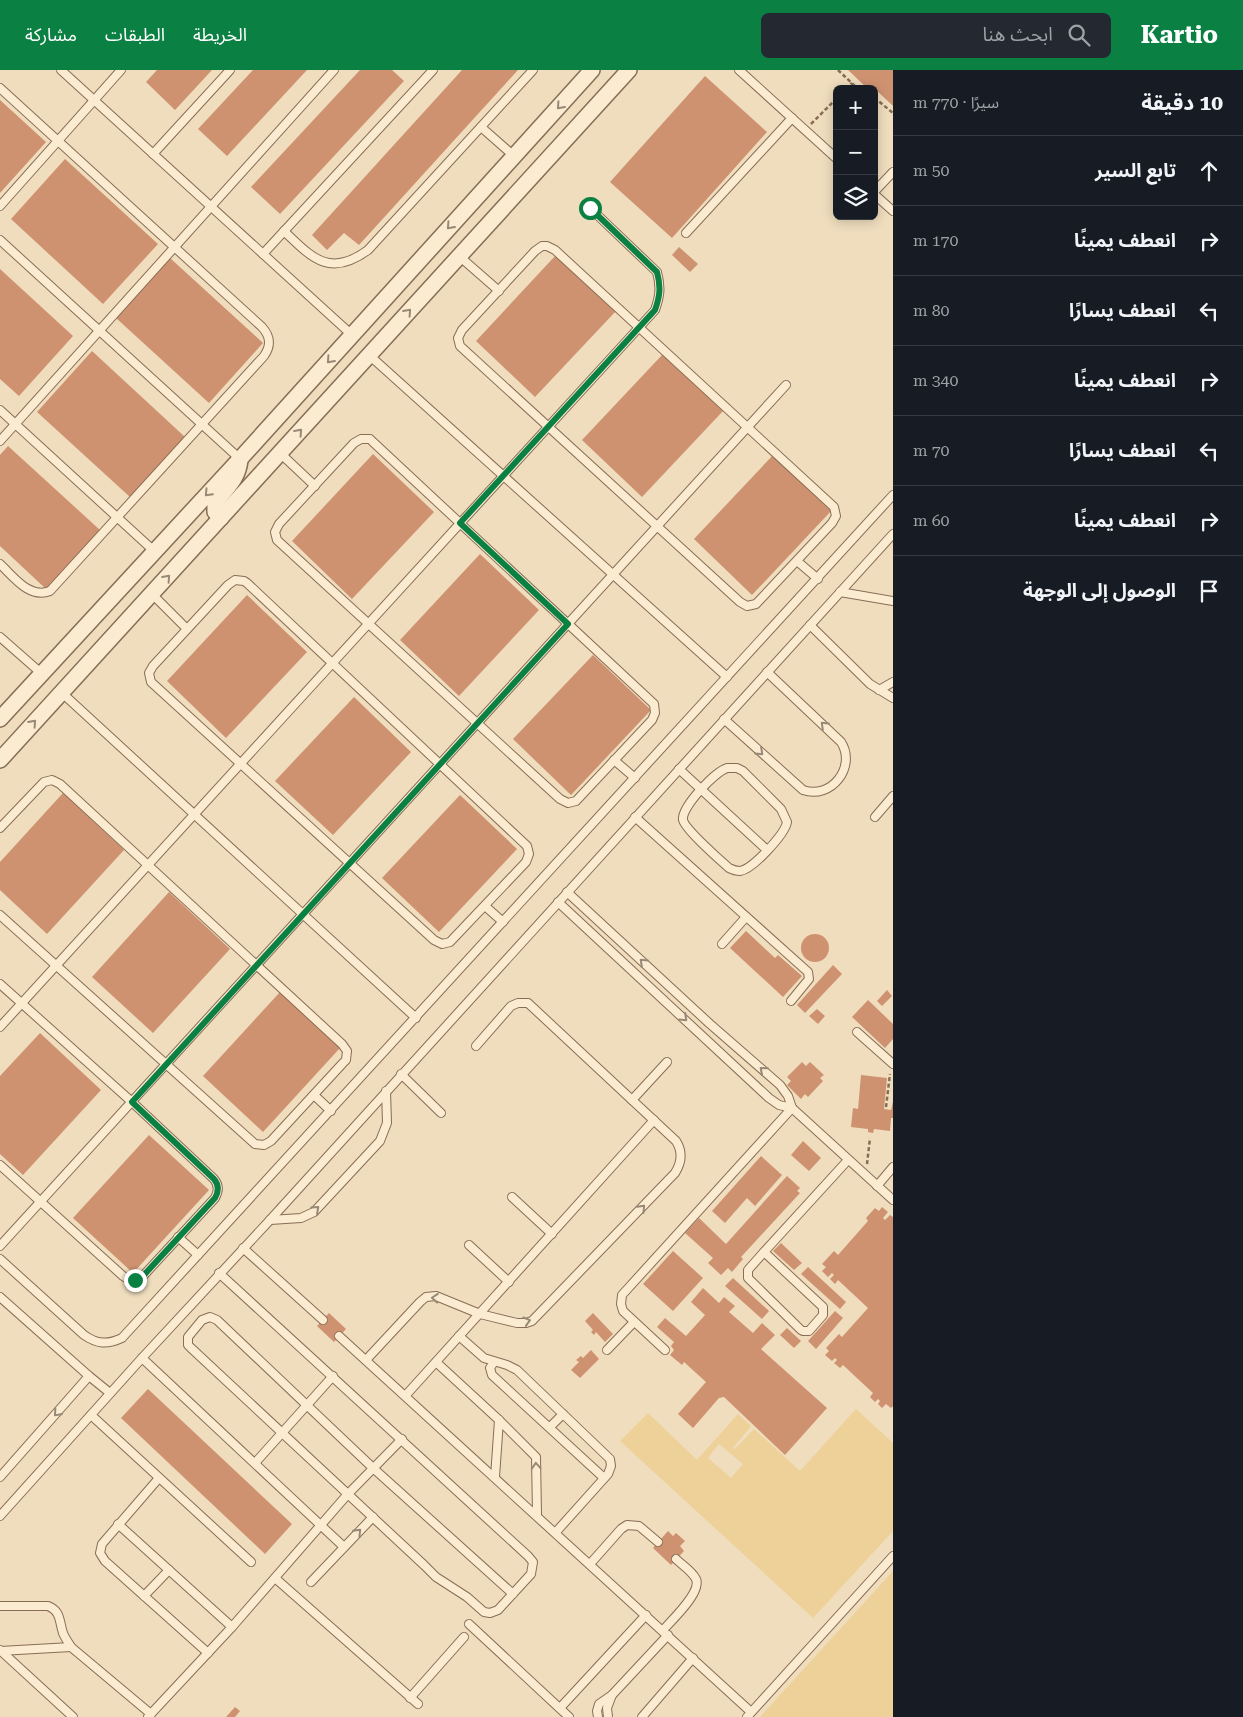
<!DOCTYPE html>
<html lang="ar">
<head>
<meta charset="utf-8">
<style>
	:root { --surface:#171b24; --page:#242831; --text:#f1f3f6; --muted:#9ea1a6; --line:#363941; --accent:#0b8043 }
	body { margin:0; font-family:"Roboto Serif","Noto Sans Arabic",serif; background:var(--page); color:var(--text); direction:rtl }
	.controls { position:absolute; right:15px; top:15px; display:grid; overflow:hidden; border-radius:8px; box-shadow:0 2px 12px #0003 }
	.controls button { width:45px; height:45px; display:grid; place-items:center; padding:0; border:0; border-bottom:1px solid var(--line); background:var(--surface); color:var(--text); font:25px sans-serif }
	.stop { position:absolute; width:15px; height:15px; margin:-11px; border:4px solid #0b8043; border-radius:50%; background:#fff }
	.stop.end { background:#0b8043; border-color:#fff; box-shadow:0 1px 5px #0008 }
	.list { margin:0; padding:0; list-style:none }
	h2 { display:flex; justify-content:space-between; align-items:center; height:65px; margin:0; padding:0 20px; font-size:21px }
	h2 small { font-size:16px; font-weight:400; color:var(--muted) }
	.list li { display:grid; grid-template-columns:32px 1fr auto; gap:15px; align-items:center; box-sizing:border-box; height:70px; padding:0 20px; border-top:1px solid var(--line) }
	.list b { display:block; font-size:19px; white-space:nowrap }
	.list em { font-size:16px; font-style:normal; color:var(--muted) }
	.icon { flex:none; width:28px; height:28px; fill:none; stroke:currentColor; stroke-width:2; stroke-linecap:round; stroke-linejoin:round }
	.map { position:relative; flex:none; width:893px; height:1647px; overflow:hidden; direction:ltr }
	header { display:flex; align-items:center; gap:30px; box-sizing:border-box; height:70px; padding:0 25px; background:var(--accent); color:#fff }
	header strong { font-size:24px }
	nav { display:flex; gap:28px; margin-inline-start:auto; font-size:18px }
	.search { width:350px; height:45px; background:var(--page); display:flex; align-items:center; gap:12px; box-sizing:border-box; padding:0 18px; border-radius:8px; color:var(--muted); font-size:19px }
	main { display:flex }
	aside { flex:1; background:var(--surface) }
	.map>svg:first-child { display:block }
	.sand { fill:#edd199; fill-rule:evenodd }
	.building { fill:#cf9271 }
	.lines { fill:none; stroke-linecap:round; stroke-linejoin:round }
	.lane-casing { stroke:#886d56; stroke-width:10 }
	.street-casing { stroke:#886d56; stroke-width:18 }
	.path { stroke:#886d56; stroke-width:2.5; stroke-dasharray:4 2.5; stroke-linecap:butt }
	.lane { stroke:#faebd1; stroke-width:8 }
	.street { stroke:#faebd1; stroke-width:15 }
	.oneway { stroke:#988976 }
	.route { stroke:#0b8043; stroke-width:6 }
</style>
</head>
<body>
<header>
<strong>Kartio</strong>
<div class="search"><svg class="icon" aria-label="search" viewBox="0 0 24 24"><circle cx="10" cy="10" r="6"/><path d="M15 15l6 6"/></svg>ابحث هنا</div>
<nav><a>الخريطة</a><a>الطبقات</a><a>مشاركة</a></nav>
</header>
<main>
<aside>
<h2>10 دقيقة<small>سيرًا · 770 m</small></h2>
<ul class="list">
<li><svg class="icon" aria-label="ahead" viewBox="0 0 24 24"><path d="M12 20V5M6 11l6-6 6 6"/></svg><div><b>تابع السير</b></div><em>50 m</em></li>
<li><svg class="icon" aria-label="right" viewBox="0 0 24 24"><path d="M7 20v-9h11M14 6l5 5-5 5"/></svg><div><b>انعطف يمينًا</b></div><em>170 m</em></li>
<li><svg class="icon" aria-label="left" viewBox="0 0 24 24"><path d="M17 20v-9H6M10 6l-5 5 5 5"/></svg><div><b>انعطف يسارًا</b></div><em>80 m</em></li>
<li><svg class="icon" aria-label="right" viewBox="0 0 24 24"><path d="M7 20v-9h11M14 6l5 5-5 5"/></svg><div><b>انعطف يمينًا</b></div><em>340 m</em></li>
<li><svg class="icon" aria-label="left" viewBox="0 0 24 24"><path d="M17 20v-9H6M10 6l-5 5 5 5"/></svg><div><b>انعطف يسارًا</b></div><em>70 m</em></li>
<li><svg class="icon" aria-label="right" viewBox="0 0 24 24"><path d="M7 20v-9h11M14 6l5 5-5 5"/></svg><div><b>انعطف يمينًا</b></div><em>60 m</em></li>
<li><svg class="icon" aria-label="arrive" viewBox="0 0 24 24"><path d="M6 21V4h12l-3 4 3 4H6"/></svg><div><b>الوصول إلى الوجهة</b></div></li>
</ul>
</aside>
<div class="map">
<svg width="893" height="1647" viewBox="0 0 893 1647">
	<rect width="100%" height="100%" fill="#efddbd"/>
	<g class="sand">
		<path d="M 856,1339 L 893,1373 L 893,1461 L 813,1548 L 620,1371 L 648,1343 L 697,1390 L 738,1344 L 751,1356 L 733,1378 L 735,1379 L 754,1359 L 800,1401 ZM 719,1374 L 743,1394 L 731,1408 L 708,1388 Z"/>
		<polygon points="893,1501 893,1647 760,1647"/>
	</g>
	<g class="building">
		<polygon points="157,0 212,0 175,40 146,12"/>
		<polygon points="253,0 307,0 227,86 198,59"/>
		<polygon points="360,0 392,0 404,11 280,144 251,117"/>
		<polygon points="462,0 518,0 359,175 344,163 327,180 312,165"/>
		<polygon points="848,0 893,0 893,36 875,19 868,19"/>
		<polygon points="705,6 767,62 672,168 610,112"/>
		<polygon points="0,30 46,72 0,123"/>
		<polygon points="65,89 158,174 103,234 11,149"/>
		<polygon points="679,177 698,194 690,202 672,185"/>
		<polygon points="556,185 616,241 535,327 476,271"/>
		<polygon points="170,188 263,273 209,333 116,248"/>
		<polygon points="0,199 73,266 19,326 0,309"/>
		<polygon points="92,281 185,367 130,427 37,342"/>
		<polygon points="663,284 723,341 642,427 582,370"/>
		<polygon points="8,376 100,460 46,519 0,476 0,385"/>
		<polygon points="373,384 434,442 352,529 292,471"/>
		<polygon points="774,384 832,440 752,525 694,469"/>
		<polygon points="480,484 539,540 459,626 400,570"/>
		<polygon points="247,525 307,582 226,668 167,611"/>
		<polygon points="593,585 651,640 571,725 513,669"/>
		<polygon points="354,627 411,682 333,765 275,711"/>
		<polygon points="63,723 124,780 47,864 0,820 0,792"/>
		<polygon points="460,725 517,779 439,862 382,808"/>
		<polygon points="169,822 230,879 153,963 92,907"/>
		<polygon points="746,861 775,888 778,885 802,906 783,927 730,878"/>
		<circle cx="815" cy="878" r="14"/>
		<polygon points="833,895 842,904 805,943 797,935"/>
		<polygon points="887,920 892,926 882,936 877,931"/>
		<polygon points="280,922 340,978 263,1062 203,1006"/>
		<polygon points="868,930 893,954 893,969 885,978 852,947"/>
		<polygon points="817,939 825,946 818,954 809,946"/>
		<polygon points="40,963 101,1020 23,1105 0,1084 0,1006"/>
		<polygon points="802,992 806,996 810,992 824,1005 820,1008 823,1011 808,1027 805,1024 801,1029 787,1015 791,1011 787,1007"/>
		<polygon points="861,1005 887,1008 884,1039 891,1040 893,1031 893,1048 891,1048 890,1061 874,1059 873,1063 868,1062 868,1059 851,1057 853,1038 858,1039"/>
		<polygon points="149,1065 209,1120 133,1203 73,1148"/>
		<polygon points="803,1071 821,1088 809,1101 791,1085"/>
		<polygon points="761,1086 782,1105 755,1136 747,1128 725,1153 712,1141"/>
		<polygon points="787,1106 800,1118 797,1121 800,1123 741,1187 743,1189 732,1202 728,1198 721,1205 708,1193 713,1188 685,1163 699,1148 726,1174"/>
		<polygon points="882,1137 888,1142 883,1148 885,1150 890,1145 893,1147 893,1336 891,1338 886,1334 882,1338 878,1334 880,1331 878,1329 875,1332 870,1327 873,1323 843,1295 840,1298 834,1293 837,1290 835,1288 832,1291 825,1285 829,1281 826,1278 839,1264 842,1267 868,1238 838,1210 835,1214 830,1209 834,1205 832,1203 828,1207 822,1201 826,1197 822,1194 834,1181 838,1185 868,1151 866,1148 875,1138 879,1141"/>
		<polygon points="781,1173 802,1193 794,1200 773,1181"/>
		<polygon points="673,1181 703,1208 673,1241 643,1214"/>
		<polygon points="808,1197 846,1232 840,1239 801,1204"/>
		<polygon points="733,1208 769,1241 762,1249 725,1216"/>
		<polygon points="703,1218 719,1233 724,1227 735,1236 729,1242 753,1263 762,1253 775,1265 761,1279 827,1338 785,1385 724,1327 719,1328 693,1358 678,1344 706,1312 684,1292 682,1295 670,1285 674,1280 671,1276 674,1272 657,1257 665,1248 686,1266 705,1245 691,1232"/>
		<polygon points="835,1241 843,1248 816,1279 808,1271"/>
		<polygon points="329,1243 346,1259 334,1272 317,1256"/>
		<polygon points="593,1243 613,1264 605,1272 596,1262 594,1265 591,1262 593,1260 585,1251"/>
		<polygon points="787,1258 801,1271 794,1278 780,1265"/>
		<polygon points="591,1280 599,1289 580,1308 571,1300 579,1292 576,1290 581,1286 583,1288"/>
		<polygon points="148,1319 292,1454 265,1484 121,1348"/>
		<polygon points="668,1461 673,1466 676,1463 685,1471 680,1476 684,1481 671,1495 653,1478"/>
		<polygon points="235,1637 240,1641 235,1647 226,1647"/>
	</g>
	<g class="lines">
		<g class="lane-casing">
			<g id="lane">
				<polyline points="61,0 352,265"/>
				<polyline points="739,0 837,89"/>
				<path d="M 0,18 L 262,257 C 271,267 271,276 264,286 L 50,521 C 29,529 14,507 0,494"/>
				<polyline points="481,57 514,86"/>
				<polyline points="153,84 230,0"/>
				<polyline points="874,122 893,102"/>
				<polyline points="874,124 893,141"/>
				<polyline points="0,136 121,0"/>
				<path d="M 284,161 C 312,188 330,208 368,180 L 533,0"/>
				<polyline points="686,163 792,48"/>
				<polyline points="0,170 240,389"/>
				<polygon points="542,176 547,176 555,180 834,437 836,446 832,453 756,534 747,536 740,532 460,276 458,268 462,260 535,181"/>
				<polyline points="263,184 433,0"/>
				<polyline points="459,186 499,221"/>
				<polyline points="369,285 727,607"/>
				<polyline points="0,340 154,481"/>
				<polygon points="361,369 370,369 373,372 654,634 655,643 652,650 576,731 568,733 560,729 277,470 275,462 279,454 354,373"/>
				<polyline points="0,371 334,0"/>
				<polyline points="280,383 315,416"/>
				<polyline points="797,491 818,509"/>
				<polygon points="235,510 244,511 247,513 527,776 529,784 526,792 450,872 442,874 434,870 151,612 149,603 153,596 228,515"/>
				<polyline points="840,522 893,531"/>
				<polyline points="152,524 187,559"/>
				<polyline points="810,555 870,614 893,628"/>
				<polyline points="0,567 41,603"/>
				<polyline points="879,620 893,612"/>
				<polyline points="61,622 416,948"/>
				<path d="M 724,649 L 803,720 C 831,730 857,697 841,672 L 767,602"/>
				<polyline points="614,690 635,708"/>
				<path d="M 727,698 L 737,698 L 743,701 L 781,739 L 787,752 C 785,764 753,799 740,801 C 736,801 733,800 729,798 C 721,791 685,759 683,750 C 681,737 715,702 727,698 Z"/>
				<polyline points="679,699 767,780"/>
				<polyline points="635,747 808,902 809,909 791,931"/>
				<polyline points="875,747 893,726"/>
				<polyline points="0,758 44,712 52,710 60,714 342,974 347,981 346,990 343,993 271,1071 264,1075 255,1074 0,845"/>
				<polyline points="567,822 710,954 780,1015 788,1026 792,1038"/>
				<polyline points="558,832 769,1028 779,1035 792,1038 893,1130"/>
				<polyline points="485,836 503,852"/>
				<polyline points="722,874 746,847"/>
				<path d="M 0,914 L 132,1032 L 214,1109 C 219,1115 219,1121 215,1128 L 143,1206 C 136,1211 130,1211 123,1206 L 0,1095"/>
				<path d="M 0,957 L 655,240 C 660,226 661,217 657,202 L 590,138"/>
				<polyline points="857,962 893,994"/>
				<polyline points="401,1004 441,1043"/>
				<polyline points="315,1026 331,1041"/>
				<polyline points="632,1030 667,992"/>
				<polyline points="877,1116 893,1097"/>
				<polyline points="512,1127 552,1164"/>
				<polyline points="270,1150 301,1148 314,1142 380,1071 387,1053 386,1021"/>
				<polyline points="178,1167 198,1185"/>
				<polyline points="469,1175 509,1212"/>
				<polyline points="0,1176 786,315"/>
				<polyline points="243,1178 323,1250"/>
				<polygon points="764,1182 823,1237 823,1245 809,1261 803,1261 801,1260 748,1208 748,1200"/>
				<polyline points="764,1182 848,1090"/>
				<path d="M 0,1189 L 84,1265 C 97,1274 107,1275 122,1268 L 893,425"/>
				<polyline points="219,1203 528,1486 533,1492 531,1504 498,1540 490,1543 484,1542 467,1527 436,1507 424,1495 191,1278 188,1275 188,1267 202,1250 210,1247 217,1250 373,1398 513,1524"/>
				<polyline points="0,1227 89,1306 110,1323"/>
				<polyline points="339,1266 751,1642"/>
				<polyline points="459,1266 484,1288 507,1295 517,1300 610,1389 611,1396 608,1404 556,1462"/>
				<polyline points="607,1280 634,1252"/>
				<polyline points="665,1280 623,1241 621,1234 622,1225 792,1038"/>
				<polyline points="142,1288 344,1477"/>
				<path d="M 366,1290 L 420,1232 L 426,1227 L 436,1226 L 480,1244 L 517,1253 L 526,1253 L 532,1251 L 675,1103 C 682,1092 683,1082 676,1071 L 528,933 L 518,933 L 511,936 L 476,976"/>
				<polyline points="436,1292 499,1350 536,1387 537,1444"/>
				<polyline points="494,1292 490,1298 492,1305 604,1408"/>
				<polyline points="406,1325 654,1050"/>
				<polyline points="91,1345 251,1492"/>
				<polyline points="550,1357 563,1344"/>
				<polyline points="255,1393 333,1306"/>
				<polyline points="0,1407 89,1306"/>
				<polyline points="495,1407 499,1350"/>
				<polyline points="159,1408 102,1474 100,1483 105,1491 208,1583"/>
				<polyline points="0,1446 142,1288 270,1150 893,464"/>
				<polyline points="118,1454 232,1557"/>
				<polyline points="590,1494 621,1459 627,1455 639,1456 658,1472"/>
				<polyline points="275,1508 418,1634"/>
				<polyline points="311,1512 373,1447"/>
				<polyline points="144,1526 169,1500"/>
				<path d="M 0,1536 L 48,1536 C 61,1541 59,1551 63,1563 C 65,1568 68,1572 71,1577 L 151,1644"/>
				<polyline points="469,1554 569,1647"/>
				<path d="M 663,1560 C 672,1550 702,1522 696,1509 C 692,1501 682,1495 676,1489"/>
				<polyline points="0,1580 73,1647"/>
				<polyline points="0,1581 71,1577"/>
				<polyline points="410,1628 464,1567"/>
				<polyline points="560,1638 646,1545"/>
				<polyline points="148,1647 232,1557 347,1425 402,1369"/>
				<polyline points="598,1647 597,1641 599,1634 612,1625 668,1565"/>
				<polyline points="608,1647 607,1638 612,1625"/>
				<polyline points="642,1647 693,1588"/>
				<polyline points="747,1647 893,1486"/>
			</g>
		</g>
		<g class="street-casing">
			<g id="street">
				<path d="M 221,448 L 215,442 L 215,433 C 226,418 238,410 240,390"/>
				<polyline points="0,649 240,389 592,0"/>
				<polyline points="0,690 629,0"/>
			</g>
		</g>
		<g class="path">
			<polyline points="838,0 858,19"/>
			<polyline points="846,19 852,13"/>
			<polyline points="874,30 876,29 893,43"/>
			<polyline points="811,54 837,28"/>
			<polyline points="886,1037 890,1004"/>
			<polyline points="867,1094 870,1068"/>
		</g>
		<use href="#lane" class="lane"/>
		<use href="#street" class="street"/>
	</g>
	<defs><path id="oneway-chevron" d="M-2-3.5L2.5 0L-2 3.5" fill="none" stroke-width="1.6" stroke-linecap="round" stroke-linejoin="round" transform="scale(1.25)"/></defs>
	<g class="oneway">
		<use href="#oneway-chevron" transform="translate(560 36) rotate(132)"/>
		<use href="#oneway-chevron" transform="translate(450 156) rotate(132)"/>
		<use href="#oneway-chevron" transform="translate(408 242) rotate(-48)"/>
		<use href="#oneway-chevron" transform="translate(330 290) rotate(132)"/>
		<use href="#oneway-chevron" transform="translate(299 362) rotate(-48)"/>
		<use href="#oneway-chevron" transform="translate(208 423) rotate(133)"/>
		<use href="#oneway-chevron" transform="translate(167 508) rotate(-48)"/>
		<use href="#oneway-chevron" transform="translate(33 653) rotate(-48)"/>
		<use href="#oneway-chevron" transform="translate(824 655) rotate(-137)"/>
		<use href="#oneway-chevron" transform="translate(760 682) rotate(43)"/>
		<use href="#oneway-chevron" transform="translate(643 892) rotate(-137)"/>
		<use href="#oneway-chevron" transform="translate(684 948) rotate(43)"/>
		<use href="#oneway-chevron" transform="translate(763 1000) rotate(-139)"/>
		<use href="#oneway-chevron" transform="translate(642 1138) rotate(-46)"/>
		<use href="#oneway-chevron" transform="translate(316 1139) rotate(-42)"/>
		<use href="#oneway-chevron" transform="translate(435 1228) rotate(-175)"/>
		<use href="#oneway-chevron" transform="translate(527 1251) rotate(-17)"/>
		<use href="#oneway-chevron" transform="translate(57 1343) rotate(131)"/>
		<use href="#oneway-chevron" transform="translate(536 1396) rotate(-94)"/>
		<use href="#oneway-chevron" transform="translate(358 1462) rotate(-46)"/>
	</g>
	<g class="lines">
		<path class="route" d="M 135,1210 L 143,1206 L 215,1128 C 219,1121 219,1115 214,1109 L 132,1032 L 568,554 L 460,453 L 655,240 C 660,226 661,217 657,202 L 590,138"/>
	</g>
</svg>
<div class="controls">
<button>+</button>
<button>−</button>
<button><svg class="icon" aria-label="layers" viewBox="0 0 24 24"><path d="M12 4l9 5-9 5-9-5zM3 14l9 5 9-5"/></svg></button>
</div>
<div class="stop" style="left:590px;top:138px"></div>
<div class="stop end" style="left:135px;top:1210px"></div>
</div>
</main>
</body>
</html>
